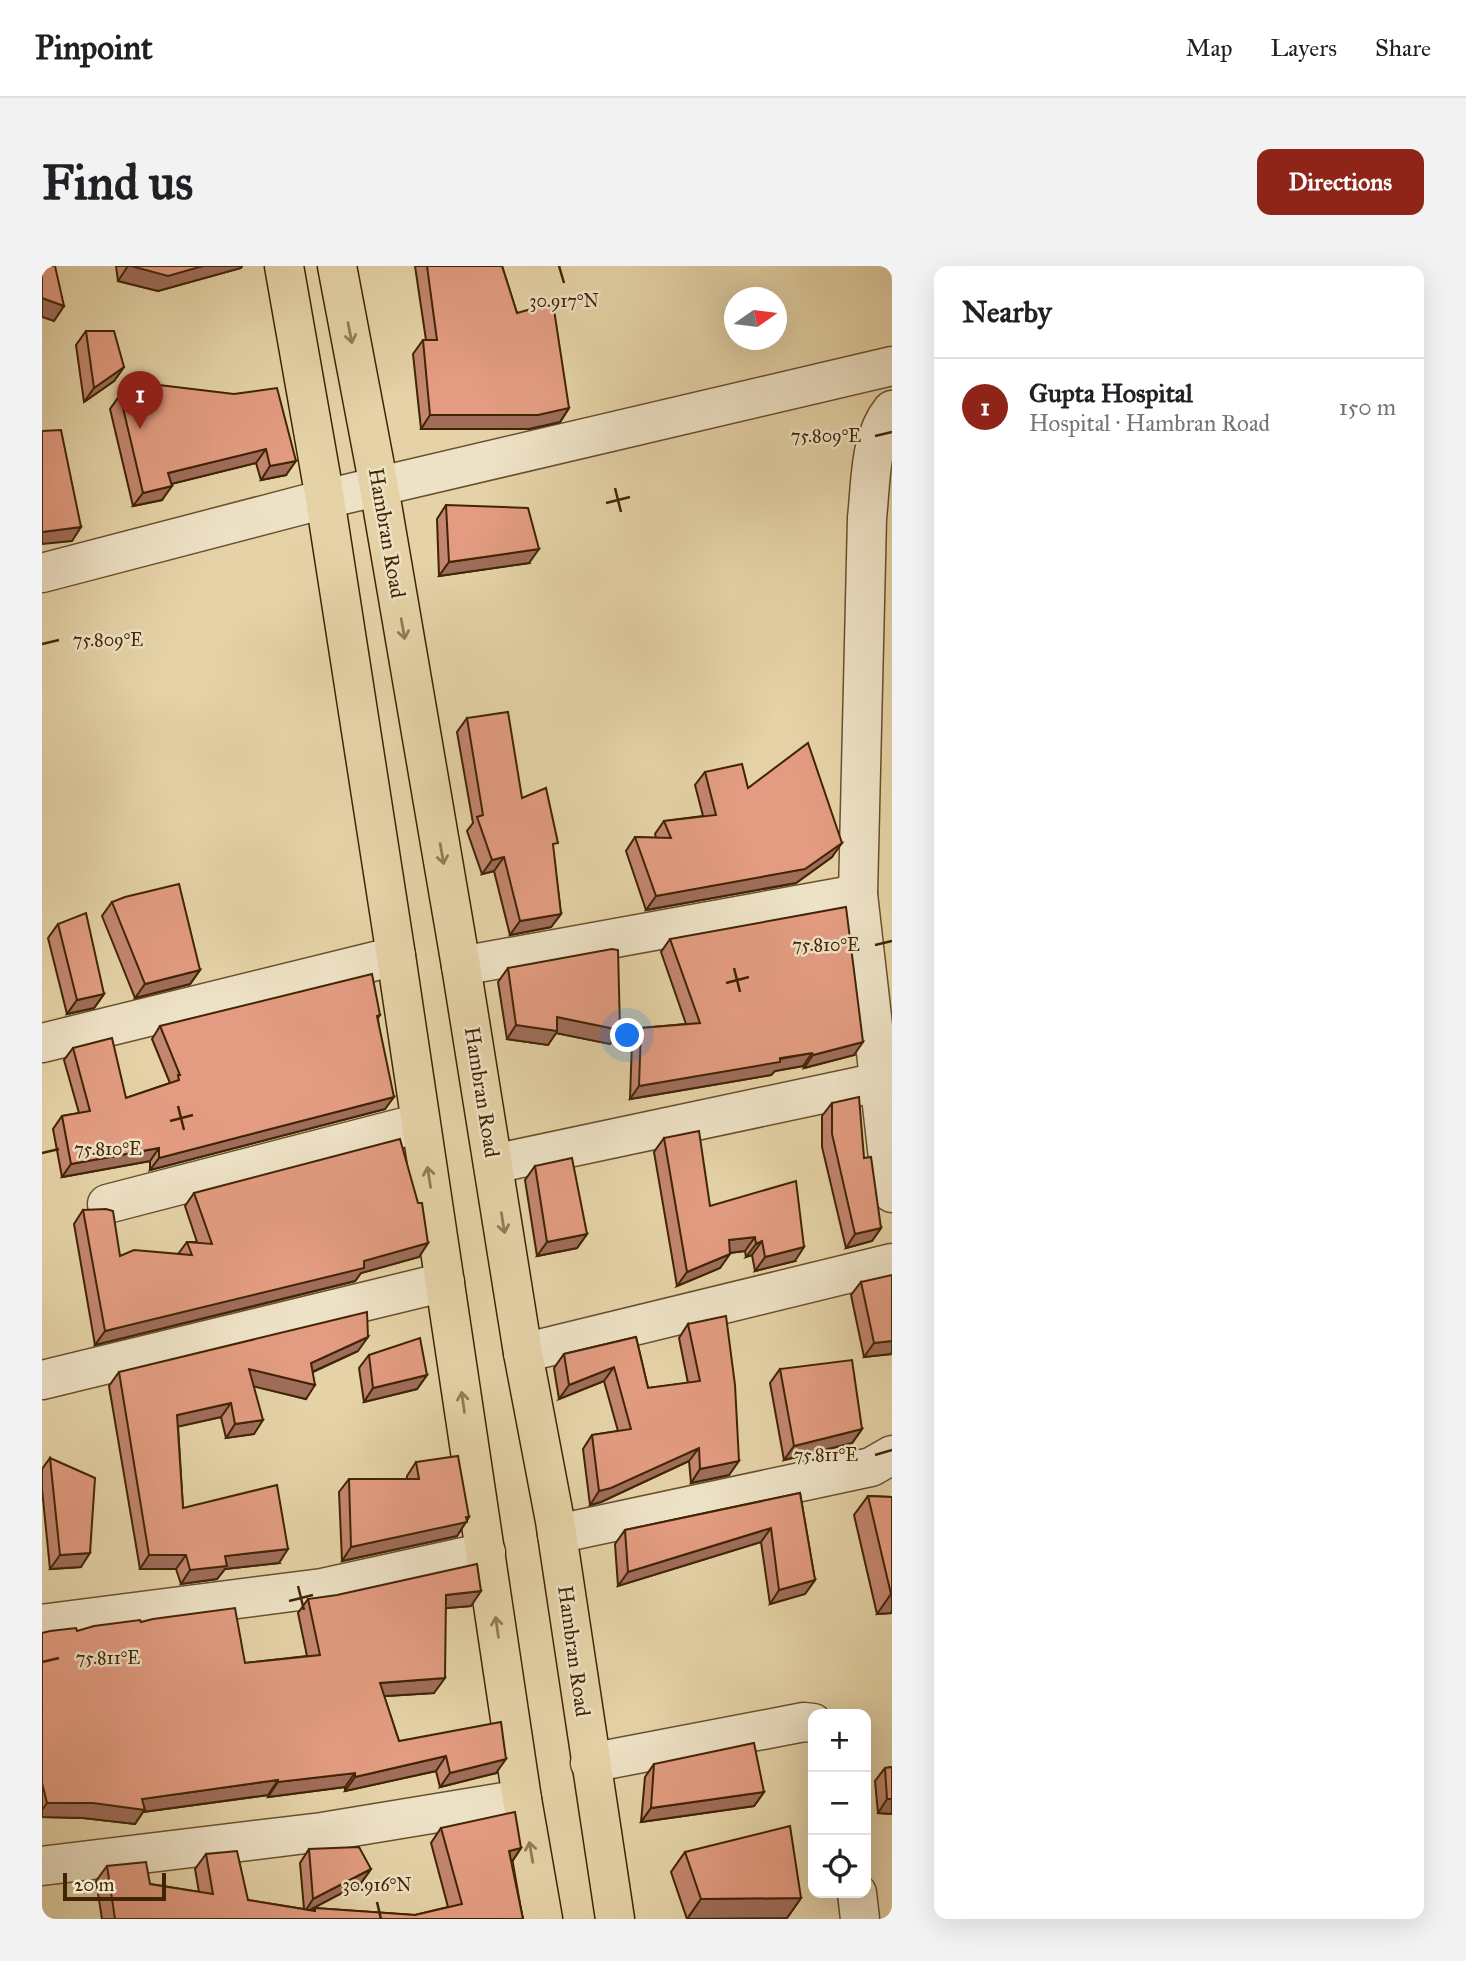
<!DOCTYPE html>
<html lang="en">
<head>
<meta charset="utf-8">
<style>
	:root { --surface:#fff; --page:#f2f2f2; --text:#202124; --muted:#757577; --line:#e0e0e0; --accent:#8f2418 }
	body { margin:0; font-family:"IM FELL Great Primer",serif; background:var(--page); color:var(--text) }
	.controls { position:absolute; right:21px; bottom:21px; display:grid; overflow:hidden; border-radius:14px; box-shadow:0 7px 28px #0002 }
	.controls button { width:63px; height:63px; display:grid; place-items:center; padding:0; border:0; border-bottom:2px solid var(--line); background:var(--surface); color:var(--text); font:35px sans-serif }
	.compass { position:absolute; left:682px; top:21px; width:63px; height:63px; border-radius:50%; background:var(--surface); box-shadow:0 7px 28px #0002; rotate:76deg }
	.scale { position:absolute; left:21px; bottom:18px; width:103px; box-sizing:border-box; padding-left:7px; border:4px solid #402405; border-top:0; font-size:19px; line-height:24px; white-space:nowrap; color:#402405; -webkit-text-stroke:5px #eee2c6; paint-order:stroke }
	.you { position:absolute; left:586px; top:770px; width:24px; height:24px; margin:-18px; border:5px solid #fff; border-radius:50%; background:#1a73e8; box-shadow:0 0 0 10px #1a73e833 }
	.badge { display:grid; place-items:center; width:46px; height:46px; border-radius:50%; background:var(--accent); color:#fff; font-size:23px; font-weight:700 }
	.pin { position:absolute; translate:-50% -58px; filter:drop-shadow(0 2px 4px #0008) }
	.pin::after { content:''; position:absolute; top:37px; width:24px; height:21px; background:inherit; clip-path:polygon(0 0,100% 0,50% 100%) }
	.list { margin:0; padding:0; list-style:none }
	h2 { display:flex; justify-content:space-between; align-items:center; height:91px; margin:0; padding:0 28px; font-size:30px }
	h2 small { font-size:23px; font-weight:400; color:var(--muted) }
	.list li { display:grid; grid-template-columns:46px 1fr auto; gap:21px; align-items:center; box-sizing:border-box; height:98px; padding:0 28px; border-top:2px solid var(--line) }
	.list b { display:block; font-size:26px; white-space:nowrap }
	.list p { margin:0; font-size:23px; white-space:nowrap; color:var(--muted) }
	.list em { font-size:23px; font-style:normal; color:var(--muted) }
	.icon { flex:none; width:38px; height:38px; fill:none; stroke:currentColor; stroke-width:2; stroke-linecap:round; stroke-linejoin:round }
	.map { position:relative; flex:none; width:850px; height:1653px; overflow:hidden; border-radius:14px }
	header { display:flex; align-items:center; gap:42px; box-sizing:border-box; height:98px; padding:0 35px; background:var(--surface); border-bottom:2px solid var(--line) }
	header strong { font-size:33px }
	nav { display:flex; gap:38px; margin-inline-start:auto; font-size:24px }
	.intro { display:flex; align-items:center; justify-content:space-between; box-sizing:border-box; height:168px; padding:0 42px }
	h1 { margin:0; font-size:49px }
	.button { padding:18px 32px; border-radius:14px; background:var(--accent); color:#fff; font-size:24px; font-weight:700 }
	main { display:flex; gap:42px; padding:0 42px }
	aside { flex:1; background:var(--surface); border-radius:14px; box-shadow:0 7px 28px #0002 }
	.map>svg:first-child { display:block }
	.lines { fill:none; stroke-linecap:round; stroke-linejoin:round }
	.minor-casing { stroke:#69502e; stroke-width:41 }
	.major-casing { stroke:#402405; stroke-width:41 }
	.minor { stroke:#eee2c6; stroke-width:38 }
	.major { stroke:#e5d3a7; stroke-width:38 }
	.wall { fill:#c3866f; stroke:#402405; stroke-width:2 }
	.shaded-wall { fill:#9f6d5a; stroke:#402405; stroke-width:2 }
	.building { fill:#e39c81; stroke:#402405; stroke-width:2 }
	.oneway { stroke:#927c56 }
	.ticks { fill:none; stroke:#402405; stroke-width:2.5 }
	.labels { text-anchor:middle; stroke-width:5; stroke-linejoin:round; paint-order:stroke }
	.street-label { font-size:21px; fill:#402405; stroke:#eee2c6 }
	.ticks-label { font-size:18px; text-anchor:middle; fill:#402405; stroke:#eee2c6; stroke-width:5; stroke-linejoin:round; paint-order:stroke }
</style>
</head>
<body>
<header>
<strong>Pinpoint</strong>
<nav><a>Map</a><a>Layers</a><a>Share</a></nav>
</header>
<div class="intro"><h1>Find us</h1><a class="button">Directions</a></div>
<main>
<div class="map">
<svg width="850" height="1653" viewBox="0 0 850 1653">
	<rect width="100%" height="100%" fill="#e5d3a7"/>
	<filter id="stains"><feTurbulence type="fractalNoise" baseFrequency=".00286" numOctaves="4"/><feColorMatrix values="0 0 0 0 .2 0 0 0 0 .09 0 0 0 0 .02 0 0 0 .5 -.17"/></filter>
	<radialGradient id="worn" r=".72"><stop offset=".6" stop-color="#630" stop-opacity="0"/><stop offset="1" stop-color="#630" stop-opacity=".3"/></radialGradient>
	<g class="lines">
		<g class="minor-casing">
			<g id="minor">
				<path d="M 850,144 C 827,172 829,217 825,252 L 816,628 L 850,927"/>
				<polyline points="0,307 283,233 850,100"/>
				<polyline points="419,700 816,628"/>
				<polyline points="0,777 354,690"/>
				<polyline points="451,898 837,816"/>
				<polyline points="65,938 378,857"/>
				<polyline points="481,1087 850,997"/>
				<polyline points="0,1114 403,1016"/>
				<polyline points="515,1268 829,1201 850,1189"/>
				<polyline points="0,1358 280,1322 444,1286"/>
				<polyline points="548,1497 762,1456 771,1457"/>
				<polyline points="0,1600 280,1566 480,1533"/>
				<polyline points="815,1627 818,1653"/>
			</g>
		</g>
		<g class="major-casing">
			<g id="major">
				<polyline points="242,0 283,233 354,690 480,1533 501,1653"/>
				<polyline points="295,0 337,221 419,700 481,1087 513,1255 573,1653"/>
			</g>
		</g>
		<use href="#minor" class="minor"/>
		<use href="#major" class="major"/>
	</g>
	<g class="wall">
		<polygon points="74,0 200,0 199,2 116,25 76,15"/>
		<polygon points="373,0 460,0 475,47 527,142 518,156 487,163 379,163 371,88 381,74 384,74"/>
		<polygon points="44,65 82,101 72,115 42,136 34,79"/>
		<polygon points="192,128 244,209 219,214 214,197 129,218 120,234 91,240 68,143 78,129"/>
		<polygon points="404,239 487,297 397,310 395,253"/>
		<polygon points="425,452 480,532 511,584 519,648 509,661 468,669 452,605 440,608 425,565 431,557 415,466"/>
		<polygon points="663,506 706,522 790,591 754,617 604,644 584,585 593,571 614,572 613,568 622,555 661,550 653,519"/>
		<polygon points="70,636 158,704 148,718 93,732 60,650"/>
		<polygon points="16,658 62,728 52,742 25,748 6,672"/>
		<polygon points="628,673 812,789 762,802 761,800 733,805 729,809 588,833 590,775 599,762 644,758 619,686"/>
		<polygon points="466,702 578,764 568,778 514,767 506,779 465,773 456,716"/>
		<polygon points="338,749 336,752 343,843 108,904 108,895 20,911 11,863 20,850 37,847 22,794 31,782 84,832 128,817 110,773 118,760"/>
		<polygon points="790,837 822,892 839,962 830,975 804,982 780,881 780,850"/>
		<polygon points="622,872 668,940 753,995 713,1005 710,989 704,991 703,985 688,987 678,1002 635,1020 612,886"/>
		<polygon points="493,900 545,968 535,982 495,990 483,914"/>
		<polygon points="152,927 386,977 377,991 319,1007 313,1015 53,1079 32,958 41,944 78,990 136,988 145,976 155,976 143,940"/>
		<polygon points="819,1016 849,1088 822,1091 809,1029"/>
		<polygon points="646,1058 687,1209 649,1217 647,1195 559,1236 548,1239 541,1183 550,1169 576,1165 562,1115 517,1133 512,1102 522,1088 594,1071 606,1122 646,1117 637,1072"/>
		<polygon points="316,1085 271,1106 264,1133 212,1120 212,1168 184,1172 179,1151 136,1160 141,1242 237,1297 183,1303 175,1313 139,1318 134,1303 98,1303 67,1120 77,1106"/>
		<polygon points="327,1089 385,1109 375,1123 322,1136 317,1102"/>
		<polygon points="738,1103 820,1163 810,1177 742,1194 728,1117"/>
		<polygon points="8,1192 39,1301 8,1303 0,1223 0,1203"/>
		<polygon points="374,1196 427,1251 415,1270 300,1295 297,1226 307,1213 365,1213 365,1210"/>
		<polygon points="758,1227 773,1314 763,1328 728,1338 719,1276 576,1320 573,1278 583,1264"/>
		<polygon points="826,1230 850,1231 850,1347 835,1348 812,1249"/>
		<polygon points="266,1333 429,1340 404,1342 392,1427 342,1430 357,1475 454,1507 398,1521 394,1505 303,1525 303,1521 226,1531 226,1529 101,1546 93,1558 41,1552 0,1551 0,1367 35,1365 99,1356 203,1397 265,1390 256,1347"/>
		<polygon points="612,1498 722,1526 712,1540 599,1556 603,1511"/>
		<polygon points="850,1501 850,1548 836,1547 833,1515 843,1502"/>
		<polygon points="399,1562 479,1582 469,1597 481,1653 60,1653 54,1615 65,1600 108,1618 157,1626 153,1603 164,1588 206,1634 262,1643 258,1597 267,1583 329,1603 319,1617 267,1644 271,1644 273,1642 373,1649 406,1641 389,1577"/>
		<polygon points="643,1586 759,1632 745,1652 645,1653 629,1606"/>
	</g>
	<g class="shaded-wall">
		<polygon points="86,0 200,0 199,2 116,25 76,15"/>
		<polygon points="0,32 22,40 12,55 0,51"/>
		<polygon points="82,101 72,115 42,136 52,122"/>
		<polygon points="527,142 518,156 487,163 379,163 388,149"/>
		<polygon points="224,183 214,197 117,221 126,207"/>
		<polygon points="254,195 244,209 219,214 228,200"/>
		<polygon points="130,220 120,234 91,240 101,227"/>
		<polygon points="39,261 30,275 0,278 0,266"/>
		<polygon points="497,283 487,297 397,310 407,296"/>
		<polygon points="800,577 790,591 754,617 604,644 614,630"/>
		<polygon points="462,591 452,605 440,608 450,594"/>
		<polygon points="519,648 509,661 468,669 478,655"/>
		<polygon points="158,704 148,718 93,732 103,718"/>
		<polygon points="62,728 52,742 25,748 35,734"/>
		<polygon points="515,751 578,764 568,778 514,767 506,779 465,773 474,759"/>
		<polygon points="821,776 812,789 762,802 771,789"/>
		<polygon points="770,787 761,800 733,805 729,809 588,833 597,820"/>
		<polygon points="352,831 343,843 108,904 117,892"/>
		<polygon points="117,882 108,895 20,911 29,898"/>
		<polygon points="839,962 830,975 804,982 813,968"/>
		<polygon points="545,968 535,982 495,990 505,976"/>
		<polygon points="713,971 703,985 678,988 687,974"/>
		<polygon points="720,975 710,989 704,991 714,978"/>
		<polygon points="386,977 377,991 319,1007 313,1015 53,1079 63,1065"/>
		<polygon points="762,981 753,995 713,1005 723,991"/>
		<polygon points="688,988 678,1002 635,1020 645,1006"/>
		<polygon points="326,1071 316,1085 259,1111 269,1097"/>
		<polygon points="850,1075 850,1086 849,1088 822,1091 832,1077"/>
		<polygon points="572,1101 562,1115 517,1133 527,1119"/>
		<polygon points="207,1103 273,1119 264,1133 197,1117"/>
		<polygon points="385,1109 375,1123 322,1136 331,1122"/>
		<polygon points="189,1137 179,1151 126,1163 135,1149"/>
		<polygon points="221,1154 212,1168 184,1172 193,1158"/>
		<polygon points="820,1163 810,1177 742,1194 752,1180"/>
		<polygon points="657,1182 647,1195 559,1236 548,1239 557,1225"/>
		<polygon points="697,1195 687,1209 649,1217 658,1203"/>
		<polygon points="427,1251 415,1270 300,1295 309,1281"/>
		<polygon points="729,1262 719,1276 576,1320 586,1306"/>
		<polygon points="246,1283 237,1297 183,1303 175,1313 139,1318 148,1304 183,1290"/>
		<polygon points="48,1287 39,1301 8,1303 18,1289"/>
		<polygon points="107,1289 144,1289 134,1303 98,1303"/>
		<polygon points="773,1314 763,1328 728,1338 737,1324"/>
		<polygon points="439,1325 429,1340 394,1343 404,1329"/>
		<polygon points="849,1328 850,1328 850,1347 835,1348"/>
		<polygon points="403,1412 392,1427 328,1431 338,1417"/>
		<polygon points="404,1490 394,1505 303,1525 313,1511"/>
		<polygon points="464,1493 454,1507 398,1521 408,1507"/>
		<polygon points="313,1507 303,1521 226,1531 236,1516"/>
		<polygon points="236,1514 226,1529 101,1546 93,1558 41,1552 0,1551 0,1544 5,1537 100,1533"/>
		<polygon points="722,1526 712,1540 599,1556 609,1542"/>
		<polygon points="845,1533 850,1533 850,1548 836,1547"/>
		<polygon points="479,1582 469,1597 467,1585"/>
		<polygon points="329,1603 319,1617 262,1647 271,1633"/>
		<polygon points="759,1632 745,1652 645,1653 659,1633"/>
	</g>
	<g class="building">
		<polygon points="0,0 13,0 22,40 0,32"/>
		<polygon points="89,0 161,0 126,10"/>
		<polygon points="385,0 460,0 475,47 511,37 527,142 496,149 388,149 381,74 395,74"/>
		<polygon points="44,65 72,65 82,101 52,122"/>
		<polygon points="117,119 192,128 235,122 254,195 228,200 224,183 126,207 130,220 101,227 78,129"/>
		<polygon points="19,164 39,261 0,266 0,165"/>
		<polygon points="404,239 486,242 497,283 407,296"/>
		<polygon points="466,446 480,532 504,522 516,577 511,578 519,648 478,655 462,591 450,594 435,551 441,549 425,452"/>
		<polygon points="766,477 800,577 763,603 614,630 593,571 629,572 622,555 674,549 663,506 700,498 706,522"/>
		<polygon points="137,618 158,704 103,718 70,636 83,631"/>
		<polygon points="804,641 821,776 771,789 770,787 738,792 738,796 597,820 599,762 658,757 628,673"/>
		<polygon points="44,647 62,728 35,734 16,658"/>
		<polygon points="570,683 576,684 578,764 515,751 515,765 474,759 466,702"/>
		<polygon points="330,708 338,749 335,750 352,831 117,892 117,882 29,898 20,850 48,845 31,782 70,772 84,832 137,814 136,809 138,809 118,760"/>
		<polygon points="817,831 822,892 829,891 839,962 813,968 790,868 790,837"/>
		<polygon points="657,865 668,940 754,915 762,981 723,991 720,975 714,978 713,971 687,974 688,988 645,1006 622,872"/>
		<polygon points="358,873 376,937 380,937 386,977 322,995 322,1002 63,1065 41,944 64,943 71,945 78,990 92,984 150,989 145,976 170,978 152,927"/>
		<polygon points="530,892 545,968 505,976 493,900"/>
		<polygon points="850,1009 850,1075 832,1077 819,1016"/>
		<polygon points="325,1046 326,1071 269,1097 273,1119 207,1103 221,1154 193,1158 189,1137 135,1149 141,1242 235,1219 246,1283 183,1290 185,1300 148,1304 144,1289 107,1289 77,1106"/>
		<polygon points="684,1050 693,1119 697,1195 658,1203 657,1182 569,1222 557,1225 550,1169 589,1163 572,1101 527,1119 522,1088 594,1071 606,1122 658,1115 646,1058"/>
		<polygon points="378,1072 385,1109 331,1122 327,1089"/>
		<polygon points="810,1094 820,1163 752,1180 738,1103"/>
		<polygon points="416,1190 427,1251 424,1251 425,1256 309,1281 307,1213 377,1213 374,1196"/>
		<polygon points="8,1192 53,1212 48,1287 18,1289"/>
		<polygon points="758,1227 773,1314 737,1324 729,1262 586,1306 583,1264"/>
		<polygon points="826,1230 850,1231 850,1328 849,1328"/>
		<polygon points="435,1298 439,1325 404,1329 403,1412 338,1417 357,1475 459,1456 464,1493 408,1507 404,1490 313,1511 313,1507 236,1516 236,1514 100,1533 103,1544 51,1537 5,1537 0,1517 0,1367 8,1365 34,1362 35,1365 52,1360 98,1354 99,1356 111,1353 193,1342 203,1397 278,1389 266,1333 295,1329"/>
		<polygon points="712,1477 722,1526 609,1542 612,1498"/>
		<polygon points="850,1501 850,1533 845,1533 843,1502"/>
		<polygon points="473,1546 479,1582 467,1585 481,1653 73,1653 65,1600 104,1596 108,1618 171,1628 164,1588 195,1585 206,1634 273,1645 273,1642 373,1649 420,1638 399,1562"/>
		<polygon points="748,1560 759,1632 659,1633 643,1586"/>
		<polygon points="317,1581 329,1603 271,1633 267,1583"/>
	</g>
	<defs><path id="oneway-shaft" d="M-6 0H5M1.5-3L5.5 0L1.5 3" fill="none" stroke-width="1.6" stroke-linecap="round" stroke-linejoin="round" transform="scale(1.75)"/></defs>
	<g class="oneway">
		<use href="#oneway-shaft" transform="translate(308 67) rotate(79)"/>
		<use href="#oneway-shaft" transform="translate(361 363) rotate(80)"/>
		<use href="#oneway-shaft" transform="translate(400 588) rotate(80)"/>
		<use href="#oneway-shaft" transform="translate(387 911) rotate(-99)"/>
		<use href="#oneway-shaft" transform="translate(461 957) rotate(81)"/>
		<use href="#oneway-shaft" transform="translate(421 1136) rotate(-98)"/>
		<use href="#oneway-shaft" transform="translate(455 1361) rotate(-98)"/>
		<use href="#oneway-shaft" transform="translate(489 1586) rotate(-100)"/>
	</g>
	<path class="ticks" d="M 517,0 L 522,17M 833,170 L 850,166M 573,222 L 579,246M 564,237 L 588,231M 0,378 L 17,374M 833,679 L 850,675M 692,702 L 698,726M 684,717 L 707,711M 136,840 L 142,864M 128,855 L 151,849M 0,887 L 17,883M 833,1189 L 850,1184M 256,1320 L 262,1344M 247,1335 L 271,1329M 0,1396 L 17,1392M 335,1636 L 339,1653"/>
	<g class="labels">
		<g class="street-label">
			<text transform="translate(345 267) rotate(80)" y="7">Hambran Road</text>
			<text transform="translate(440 826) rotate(81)" y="7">Hambran Road</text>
			<text transform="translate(532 1385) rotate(82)" y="7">Hambran Road</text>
		</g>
	</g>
	<g class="ticks-label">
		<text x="522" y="41">30.917°N</text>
		<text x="784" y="176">75.809°E</text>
		<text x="66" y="380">75.809°E</text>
		<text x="784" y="685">75.810°E</text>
		<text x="66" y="889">75.810°E</text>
		<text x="784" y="1195">75.811°E</text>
		<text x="66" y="1398">75.811°E</text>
		<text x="335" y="1625">30.916°N</text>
	</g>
	<rect width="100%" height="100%" filter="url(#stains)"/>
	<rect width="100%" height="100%" fill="url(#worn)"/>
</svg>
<div class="controls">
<button>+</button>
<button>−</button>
<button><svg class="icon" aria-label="locate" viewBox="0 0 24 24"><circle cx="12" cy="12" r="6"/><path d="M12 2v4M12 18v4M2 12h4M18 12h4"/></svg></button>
</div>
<svg class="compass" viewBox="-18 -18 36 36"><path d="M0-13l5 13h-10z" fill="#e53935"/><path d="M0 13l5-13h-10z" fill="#757577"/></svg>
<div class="scale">20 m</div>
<div class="you"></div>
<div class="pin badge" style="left:98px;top:163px">1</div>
</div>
<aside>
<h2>Nearby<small></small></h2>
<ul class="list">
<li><span class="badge">1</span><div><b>Gupta Hospital</b><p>Hospital · Hambran Road</p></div><em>150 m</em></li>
</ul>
</aside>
</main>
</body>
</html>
